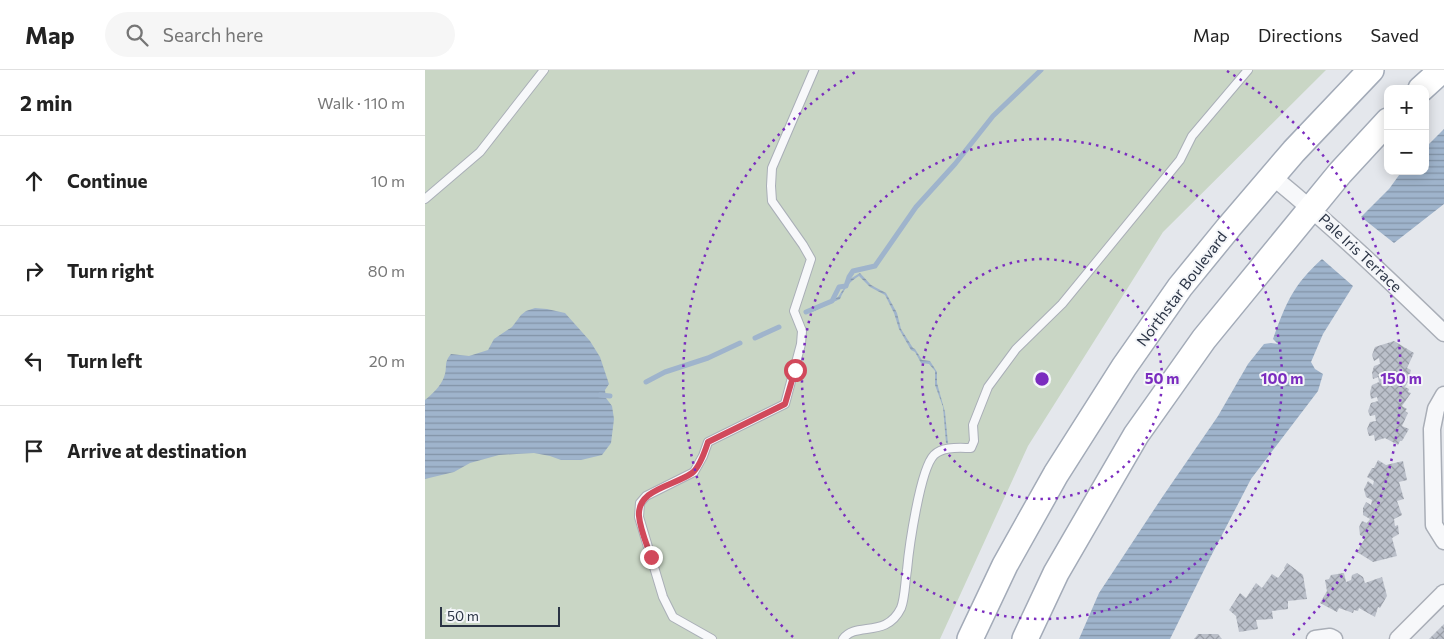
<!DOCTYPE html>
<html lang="en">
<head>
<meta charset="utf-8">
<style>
	:root { --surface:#fff; --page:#f6f6f6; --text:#222; --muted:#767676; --line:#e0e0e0 }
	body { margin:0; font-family:Commissioner,sans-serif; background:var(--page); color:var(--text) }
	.controls { position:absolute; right:15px; top:15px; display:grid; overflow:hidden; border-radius:10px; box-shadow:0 2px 12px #0003 }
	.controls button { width:45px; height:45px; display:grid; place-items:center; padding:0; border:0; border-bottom:1px solid var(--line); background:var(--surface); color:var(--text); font:25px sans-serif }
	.scale { position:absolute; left:15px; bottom:12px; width:120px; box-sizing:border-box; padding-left:5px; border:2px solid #2b3445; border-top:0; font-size:14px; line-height:18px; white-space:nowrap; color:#2b3445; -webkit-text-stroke:4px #f4f6f9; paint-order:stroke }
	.stop { position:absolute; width:15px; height:15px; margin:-11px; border:4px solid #d1495b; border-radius:50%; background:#fff }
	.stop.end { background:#d1495b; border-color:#fff; box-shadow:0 1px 5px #0008 }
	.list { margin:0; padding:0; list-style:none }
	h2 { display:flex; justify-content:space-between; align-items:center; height:65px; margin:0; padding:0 20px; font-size:21px }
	h2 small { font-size:16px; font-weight:400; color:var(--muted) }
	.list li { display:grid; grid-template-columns:32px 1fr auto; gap:15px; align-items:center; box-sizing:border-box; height:90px; padding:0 20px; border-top:1px solid var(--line) }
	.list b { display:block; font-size:19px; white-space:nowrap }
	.list em { font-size:16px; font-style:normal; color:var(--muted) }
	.icon { flex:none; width:28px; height:28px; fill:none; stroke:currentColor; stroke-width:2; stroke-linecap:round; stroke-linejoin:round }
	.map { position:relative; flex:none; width:1019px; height:569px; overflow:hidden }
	header { display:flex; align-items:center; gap:30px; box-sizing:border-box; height:70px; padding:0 25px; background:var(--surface); border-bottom:1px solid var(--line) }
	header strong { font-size:24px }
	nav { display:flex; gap:28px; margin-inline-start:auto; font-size:18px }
	.search { width:350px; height:45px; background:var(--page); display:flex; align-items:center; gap:12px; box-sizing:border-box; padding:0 18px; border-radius:28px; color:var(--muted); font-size:19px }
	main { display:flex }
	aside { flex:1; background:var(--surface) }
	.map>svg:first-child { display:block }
	.grass { fill:#c9d6c5 }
	.water { fill:url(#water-rules) }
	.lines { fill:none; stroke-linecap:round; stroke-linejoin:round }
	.stream { stroke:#9fb4cc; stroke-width:5 }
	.building { fill:url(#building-cross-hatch) }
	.service-casing { stroke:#a9aeb7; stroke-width:10 }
	.minor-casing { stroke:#a9aeb7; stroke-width:19 }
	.primary-casing { stroke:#a3abb8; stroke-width:28 }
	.service { stroke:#f7f8fa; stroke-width:8 }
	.minor { stroke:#f7f8fa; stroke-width:16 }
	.primary { stroke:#fff; stroke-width:25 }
	.route { stroke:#d1495b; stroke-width:6 }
	.ring { fill:none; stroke:#7b2cbf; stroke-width:2.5; stroke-dasharray:2.5 5 }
	.labels { text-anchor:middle; stroke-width:4; stroke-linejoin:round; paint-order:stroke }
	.street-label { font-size:15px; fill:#2b3445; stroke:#f4f6f9 }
	.centre { fill:#7b2cbf; stroke:#f4f6f9; stroke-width:2.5 }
	.ring-label { font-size:15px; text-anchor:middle; font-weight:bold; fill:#7b2cbf; stroke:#f4f6f9; stroke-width:4; stroke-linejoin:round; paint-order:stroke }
</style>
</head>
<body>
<header>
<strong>Map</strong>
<div class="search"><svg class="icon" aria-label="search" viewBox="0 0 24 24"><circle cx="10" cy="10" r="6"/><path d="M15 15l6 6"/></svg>Search here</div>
<nav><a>Map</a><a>Directions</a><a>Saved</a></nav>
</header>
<main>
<aside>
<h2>2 min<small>Walk · 110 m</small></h2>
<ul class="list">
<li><svg class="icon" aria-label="ahead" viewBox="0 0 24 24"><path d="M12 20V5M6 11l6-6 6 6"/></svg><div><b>Continue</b></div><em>10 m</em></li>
<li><svg class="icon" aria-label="right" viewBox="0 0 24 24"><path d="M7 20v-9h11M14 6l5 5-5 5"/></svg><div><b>Turn right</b></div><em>80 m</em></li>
<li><svg class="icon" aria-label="left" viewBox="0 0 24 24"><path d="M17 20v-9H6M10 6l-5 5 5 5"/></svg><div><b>Turn left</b></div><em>20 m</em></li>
<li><svg class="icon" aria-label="arrive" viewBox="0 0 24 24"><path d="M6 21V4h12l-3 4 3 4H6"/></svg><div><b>Arrive at destination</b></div></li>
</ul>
</aside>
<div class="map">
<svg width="1019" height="569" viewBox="0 0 1019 569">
	<defs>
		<pattern id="water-rules" width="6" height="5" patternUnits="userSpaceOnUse" patternTransform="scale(1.25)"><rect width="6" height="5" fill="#9fb4cc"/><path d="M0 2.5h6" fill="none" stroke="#8293a7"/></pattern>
		<pattern id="building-cross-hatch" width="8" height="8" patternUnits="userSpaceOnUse" patternTransform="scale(1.25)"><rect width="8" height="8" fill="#bbc0ca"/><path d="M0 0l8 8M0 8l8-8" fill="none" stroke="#989da6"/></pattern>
	</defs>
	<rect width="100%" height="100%" fill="#e4e7ec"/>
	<polygon class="grass" points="0,0 901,0 738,162 603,376 515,569 0,569"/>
	<g class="water">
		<polygon points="1019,59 1019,134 969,173 936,147 964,119 977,101 1000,101 1000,78"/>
		<path d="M 897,189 L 928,216 L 898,264 L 886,292 L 890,299 L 898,304 L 893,321 L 826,409 L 785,488 L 745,569 L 654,569 L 674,523 L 736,429 L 793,346 L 823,294 L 839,274 L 846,273 L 853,274 L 848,269 C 861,233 868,215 897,189 Z"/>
		<path d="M 435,203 L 446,215 L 461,223 L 472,243 L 476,259 L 488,278 L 490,279 L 497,290 L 505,291 L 512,302 L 512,313 L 520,342 L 523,374 L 521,373 L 518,337 L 510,315 L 510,301 L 504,294 L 496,293 L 490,282 L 486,280 L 474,259 L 469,243 L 460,225 L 445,217 L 434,206 C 424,212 420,218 415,229 L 385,243 L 382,241 L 413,227 L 425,209 Z"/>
		<path d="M 110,238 L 122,239 L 140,243 L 165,271 L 175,287 L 184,314 L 180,320 L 181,328 L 187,336 L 189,349 L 186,373 L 177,385 L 156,390 L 136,390 L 125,386 L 109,383 L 74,385 L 45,393 L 29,402 L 0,409 L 0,330 C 7,324 16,316 19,307 C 23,298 18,293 26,284 L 44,286 L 63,280 L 69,269 L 87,257 L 96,245 L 101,241 Z"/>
	</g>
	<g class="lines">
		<g class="stream">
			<polyline points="381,242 407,231 414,217 421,216 424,207 428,201 450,196 491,137 530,94 568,46 616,0"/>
			<polyline points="330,268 354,257"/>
			<polyline points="221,312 240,302 283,288 315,273"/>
			<polyline points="175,325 185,326"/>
		</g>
	</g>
	<g class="building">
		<polygon points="969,271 989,283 982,298 986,300 985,304 987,305 980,317 984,319 983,322 986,323 977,336 982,339 980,341 983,343 977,356 984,359 977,371 975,371 973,375 960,368 950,371 949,365 944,366 942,359 945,352 951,351 950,345 945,346 943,341 946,333 953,331 952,327 946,329 945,322 947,315 954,312 953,307 948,309 947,303 949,296 955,294 954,288 949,291 947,285 950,277"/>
		<polygon points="953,390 961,395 978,391 982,410 974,412 979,429 972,431 977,445 969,449 970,456 973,455 974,464 967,468 972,486 948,492 932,482 940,468 935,465 934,457 937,451 942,453 945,449 938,445 938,438 941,432 946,435 947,430 941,427 939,419 943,411 948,415 949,411 942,407 947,398 949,398"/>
		<polygon points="862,493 878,505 882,529 863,531 863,539 847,541 848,549 831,550 833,559 814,562 811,546 804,540 815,523 821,528 831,513 837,518 847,504 853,508 860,499 859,498"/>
		<polygon points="919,503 921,512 926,510 927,505 932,503 938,507 940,513 957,507 962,526 955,538 953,537 950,547 934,538 933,541 929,540 928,543 914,538 912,542 895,533 902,521 900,510 904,509 906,505"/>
		<polygon points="1019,554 1019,569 1004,569"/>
		<polygon points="773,564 793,564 797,569 769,569"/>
	</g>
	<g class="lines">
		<g class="service-casing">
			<g id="service">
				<polyline points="0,129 55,82 119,0"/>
				<polyline points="287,569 248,547 238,527 214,447 215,433 221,426 269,402 278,386 283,372 360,334 376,274 377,261 369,241 386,189 378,175 347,131 346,116 347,98 389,0"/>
				<path d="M 418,569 C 431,551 461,569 476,538 C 480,528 480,512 482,500 C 484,478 495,399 509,385 C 518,376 535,378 546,378 L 549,371 L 548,355 L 563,317 L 591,279 L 637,234 L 755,90 L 767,66 L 823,0"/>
			</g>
		</g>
		<g class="minor-casing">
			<g id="minor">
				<path d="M 848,107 C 908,156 963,209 1019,263"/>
				<polyline points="1019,325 1011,339 1007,359 1009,455 1019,471"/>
				<polyline points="890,569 905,567 909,569"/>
				<polyline points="973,569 1019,523"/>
			</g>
		</g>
		<g class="primary-casing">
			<g id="primary">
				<polyline points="996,19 1017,0"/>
				<polyline points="545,569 580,495 631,404 699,297 755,217 804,157 869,81 946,0"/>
				<polyline points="600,569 631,503 711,365 779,269 915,103 963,51"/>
			</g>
		</g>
		<use href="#service" class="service"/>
		<use href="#minor" class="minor"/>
		<use href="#primary" class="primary"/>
	</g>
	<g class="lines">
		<path class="route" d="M 226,487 C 222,475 215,459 214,446 C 212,419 249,416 267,403 C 275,397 280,381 283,372 L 360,334 L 370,300"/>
	</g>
	<g class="ring">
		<circle cx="617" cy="309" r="120"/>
		<circle cx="617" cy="309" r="240"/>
		<path d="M368 567A359 359 0 0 1 432 1M802 1A359 359 0 0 1 866 567"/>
	</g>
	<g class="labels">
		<g class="street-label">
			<text transform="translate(935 183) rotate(43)" y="5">Pale Iris Terrace</text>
			<text transform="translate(757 219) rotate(-53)" y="5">Northstar Boulevard</text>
		</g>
	</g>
	<circle cx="617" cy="309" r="8" class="centre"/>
	<g class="ring-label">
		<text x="737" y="314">50 m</text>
		<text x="857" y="314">100 m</text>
		<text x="976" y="314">150 m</text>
	</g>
</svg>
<div class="controls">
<button>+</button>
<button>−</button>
</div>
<div class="scale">50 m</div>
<div class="stop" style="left:370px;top:300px"></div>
<div class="stop end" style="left:226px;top:487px"></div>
</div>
</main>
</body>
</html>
